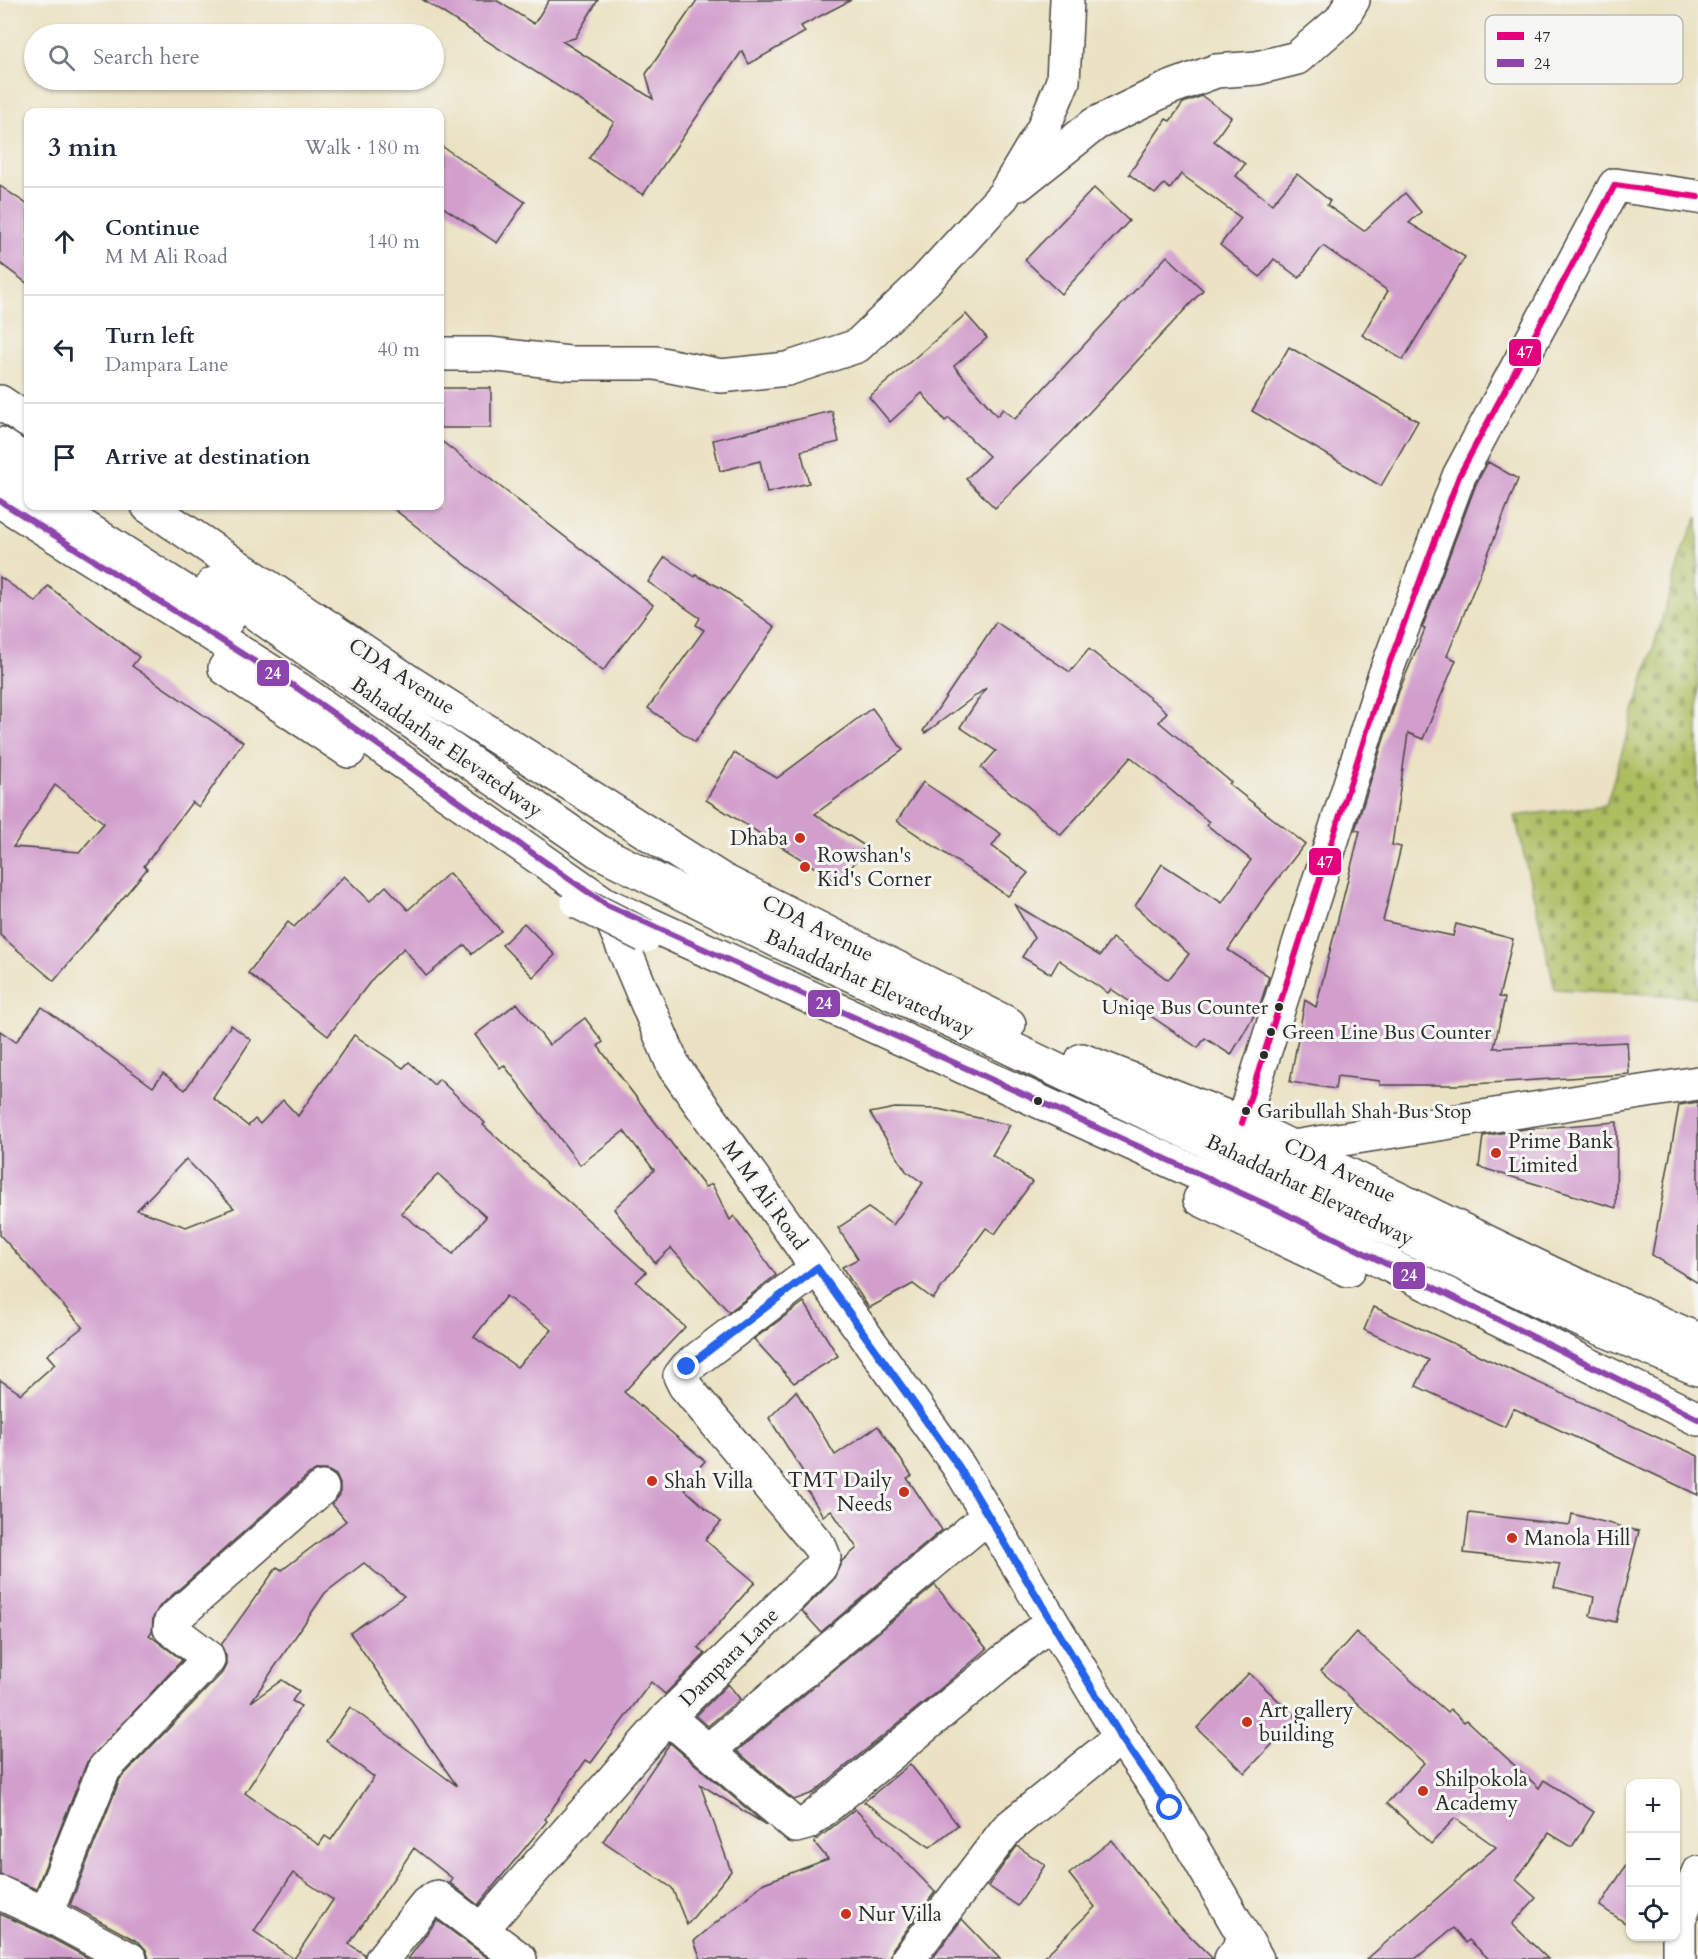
<!DOCTYPE html>
<html lang="en">
<head>
<meta charset="utf-8">
<style>
	:root { --surface:#fff; --page:#f2f2f3; --text:#1f2937; --muted:#747a83; --line:#e0e1e3 }
	body { margin:0; font-family:Cardo,serif; background:var(--page); color:var(--text) }
	.controls { position:absolute; right:18px; bottom:18px; display:grid; overflow:hidden; border-radius:12px; box-shadow:0 2px 4px #0004 }
	.controls button { width:54px; height:54px; display:grid; place-items:center; padding:0; border:0; border-bottom:2px solid var(--line); background:var(--surface); color:var(--text); font:30px sans-serif }
	.stop { position:absolute; width:18px; height:18px; margin:-14px; border:4px solid #2563eb; border-radius:50%; background:#fff }
	.stop.end { background:#2563eb; border-color:#fff; box-shadow:0 2px 6px #0008 }
	.list { margin:0; padding:0; list-style:none }
	h2 { display:flex; justify-content:space-between; align-items:center; height:78px; margin:0; padding:0 24px; font-size:26px }
	h2 small { font-size:20px; font-weight:400; color:var(--muted) }
	.list li { display:grid; grid-template-columns:39px 1fr auto; gap:18px; align-items:center; box-sizing:border-box; height:108px; padding:0 24px; border-top:2px solid var(--line) }
	.list b { display:block; font-size:22px; white-space:nowrap }
	.list p { margin:0; font-size:20px; white-space:nowrap; color:var(--muted) }
	.list em { font-size:20px; font-style:normal; color:var(--muted) }
	.icon { flex:none; width:33px; height:33px; fill:none; stroke:currentColor; stroke-width:2; stroke-linecap:round; stroke-linejoin:round }
	.map { position:relative; flex:none; width:1698px; height:1959px; overflow:hidden }
	.search { position:absolute; background:var(--surface); box-shadow:0 2px 4px #0004; left:24px; top:24px; width:420px; height:66px; display:flex; align-items:center; gap:15px; box-sizing:border-box; padding:0 21px; border-radius:33px; color:var(--muted); font-size:22px }
	.panel { position:absolute; background:var(--surface); box-shadow:0 2px 4px #0004; left:24px; top:108px; width:420px; height:402px; border-radius:12px }
	.map>svg:first-child { display:block }
	.cemetery { fill:url(#cemetery-stones); stroke:#6c7446; stroke-width:1.5 }
	.building { fill:#d29fcd; fill-rule:evenodd }
	.lines { fill:none; stroke-linecap:round; stroke-linejoin:round }
	.street-casing { stroke:#484642; stroke-width:36 }
	.secondary-casing { stroke:#484642; stroke-width:36 }
	.highway-casing { stroke:#484642; stroke-width:36 }
	.street { stroke:#fff; stroke-width:33 }
	.secondary { stroke:#fff; stroke-width:33 }
	.highway { stroke:#fff; stroke-width:33 }
	.highway-bridge-casing { stroke:#484642; stroke-width:36; stroke-linecap:butt }
	.highway-bridge { stroke:#fff; stroke-width:33 }
	.bus-1-casing { stroke:#f6f6f2; stroke-width:10 }
	.bus-2-casing { stroke:#f6f6f2; stroke-width:10 }
	.bus-1 { stroke:#e5007d; stroke-width:6 }
	.bus-2 { stroke:#8e44ad; stroke-width:6 }
	.route { stroke:#2563eb; stroke-width:8 }
	.poi-dot { fill:#c8321e; stroke:#f6f6f2; stroke-width:2 }
	.bus-dot { fill:#2b2b2b; stroke:#f6f6f2; stroke-width:2 }
	.labels { text-anchor:middle; stroke-width:6; stroke-linejoin:round; paint-order:stroke }
	.bus-label { font-size:20px; fill:#2b2b2b; stroke:#f6f6f2; text-anchor:start }
	.street-label { font-size:21px; fill:#2b2b2b; stroke:#f6f6f2 }
	.poi-label { font-size:21px; fill:#2b2b2b; stroke:#f6f6f2; text-anchor:start }
	.key { fill:#f6f6f2; stroke:#b9b9b6; stroke-width:1.5 }
	.key-label { font-size:16px; fill:#2b2b2b }
	.line-badge { stroke:#f6f6f2; stroke-width:2 }
	.badge-label { font-size:16px; text-anchor:middle; font-weight:bold; fill:#fff }
</style>
</head>
<body>
<div class="map">
<svg width="1698" height="1959" viewBox="0 0 1698 1959">
	<defs>
		<pattern id="cemetery-stones" width="16" height="16" patternUnits="userSpaceOnUse" patternTransform="scale(1.5)"><rect width="16" height="16" fill="#adbe61"/><path d="M2 7V4a2 2 0 0 1 4 0v3zM10 15v-3a2 2 0 0 1 4 0v3z" fill="#8d9b50"/></pattern>
	</defs>
	<rect width="100%" height="100%" fill="#f6f6f2"/>
	<filter id="ink" filterUnits="userSpaceOnUse"><feTurbulence type="fractalNoise" baseFrequency=".0167" numOctaves="2"/><feDisplacementMap in="SourceGraphic" scale="12" xChannelSelector="R" yChannelSelector="G"/><feConvolveMatrix kernelMatrix="1 2 1 2 8 2 1 2 1" color-interpolation-filters="sRGB"/></filter>
	<filter id="wash" filterUnits="userSpaceOnUse"><feTurbulence type="fractalNoise" baseFrequency=".008" numOctaves="4" result="noise"/><feDisplacementMap in="SourceGraphic" scale="24" xChannelSelector="R" yChannelSelector="G"/><feGaussianBlur stdDeviation="1.35" result="paint"/><feColorMatrix in="noise" values="0 0 0 0 0 0 0 0 0 0 0 0 0 0 0 0 0 1.4 0 .05"/><feComposite in="paint" operator="in"/></filter>
	<g filter="url(#wash)">
		<rect width="100%" height="100%" fill="#ebe2c3"/>
		<polygon class="cemetery" points="1698,516 1698,997 1555,989 1515,816 1606,805 1683,549"/>
		<g id="blocks">
			<g class="building">
				<polygon points="423,0 496,0 534,24 549,0 598,0 575,38 562,41 653,99 646,74 697,0 851,0 801,26 805,32 749,64 742,51 643,195 589,158 614,122"/>
				<polygon points="1202,96 1231,117 1214,141 1245,164 1236,176 1272,204 1297,174 1330,201 1327,205 1364,231 1405,193 1421,212 1409,223 1465,257 1403,360 1362,335 1388,291 1323,246 1299,278 1274,259 1260,277 1220,245 1241,218 1181,174 1170,189 1164,184 1155,194 1129,174 1166,119 1170,121 1183,103"/>
				<polygon points="440,145 525,202 497,243 440,205"/>
				<polygon points="0,186 28,205 28,284 0,263"/>
				<polygon points="1094,188 1129,221 1061,294 1025,260"/>
				<polygon points="1167,256 1203,290 1071,432 995,508 966,479 989,456 949,418 945,421 922,393 890,422 869,397 966,314 987,338 954,366 997,416 1003,409 1015,419"/>
				<polygon points="1289,347 1418,421 1381,486 1252,411"/>
				<rect x="440" y="388" width="51" height="40"/>
				<polygon points="832,411 839,442 801,451 809,483 767,493 760,461 720,471 713,440"/>
				<polygon points="440,440 653,605 603,671 390,506 440,506"/>
				<polygon points="1488,462 1518,479 1447,656 1456,660 1423,739 1408,733 1392,845 1401,847 1383,921 1453,936 1456,924 1513,939 1499,997 1505,998 1494,1048 1627,1042 1629,1074 1457,1085 1380,1085 1380,1081 1337,1076 1335,1089 1290,1082 1305,1000 1316,1007 1360,831 1355,830 1356,827 1399,691 1425,629 1422,628 1476,484"/>
				<polygon points="665,557 695,577 696,575 721,588 775,627 695,742 648,708 704,630 696,625 700,618 648,582"/>
				<path d="M 0,577 L 36,602 L 48,586 L 139,657 L 132,666 L 243,742 L 199,807 L 192,802 L 144,866 L 147,869 L 54,981 L 0,935 ZM 55,785 L 104,823 L 80,852 L 13,847 Z"/>
				<polygon points="996,622 1070,672 1089,649 1167,712 1159,722 1231,782 1229,784 1305,844 1265,895 1228,950 1269,976 1260,1005 1231,1055 1205,1038 1198,1048 1111,989 1108,993 1059,960 1051,974 1022,957 1034,938 1014,904 1100,956 1112,938 1168,980 1189,954 1135,906 1162,864 1222,903 1251,860 1207,825 1209,822 1131,757 1061,835 981,768 996,751 960,727 986,688 925,733 923,731"/>
				<polygon points="872,708 903,750 815,814 865,846 841,884 706,800 734,753 777,778"/>
				<polygon points="923,782 1001,834 992,846 1028,873 1008,896 897,821"/>
				<polygon points="449,873 501,931 472,954 465,945 426,976 404,948 374,977 328,1036 248,973 288,922 294,927 344,876 370,901 386,886 408,910"/>
				<polygon points="524,923 555,955 533,977 502,945"/>
				<polygon points="517,1003 549,1045 585,1018 603,1042 598,1046 629,1088 705,1187 712,1184 730,1220 734,1216 776,1275 729,1312 671,1248 655,1263 614,1209 654,1170 624,1131 580,1165 504,1065 500,1068 475,1035"/>
				<path d="M 42,1007 L 153,1087 L 163,1073 L 185,1090 L 231,1025 L 251,1040 L 213,1098 L 248,1126 L 255,1119 L 260,1124 L 283,1100 L 298,1116 L 354,1035 L 403,1068 L 409,1062 L 434,1085 L 439,1079 L 485,1123 L 483,1125 L 646,1272 L 636,1282 L 685,1327 L 624,1392 L 705,1461 L 682,1487 L 721,1522 L 705,1540 L 755,1582 L 698,1648 L 705,1654 L 665,1694 L 651,1682 L 591,1763 L 586,1760 L 545,1819 L 547,1821 L 478,1905 L 450,1883 L 453,1879 L 414,1848 L 349,1944 L 364,1954 L 364,1959 L 149,1959 L 146,1950 L 139,1942 L 70,1905 L 120,1779 L 222,1673 L 226,1665 L 226,1656 L 221,1645 L 277,1567 L 282,1570 L 346,1521 L 332,1504 L 340,1495 L 340,1484 L 336,1475 L 327,1470 L 318,1470 L 309,1474 L 159,1607 L 153,1618 L 152,1632 L 149,1635 L 182,1660 L 87,1762 L 36,1889 L 0,1875 L 0,1380 L 21,1394 L 55,1364 L 47,1355 L 83,1327 L 0,1235 L 0,1031 L 16,1042 ZM 186,1159 L 234,1208 L 186,1227 L 137,1210 ZM 438,1174 L 486,1217 L 453,1254 L 401,1213 ZM 506,1296 L 552,1330 L 517,1367 L 474,1337 ZM 364,1563 L 404,1596 L 350,1633 L 457,1786 L 350,1707 L 326,1741 L 374,1777 L 331,1840 L 325,1836 L 319,1845 L 245,1793 L 301,1706 L 292,1701 L 299,1691 L 282,1680 L 251,1702 L 325,1593 ZM 293,1873 L 333,1900 L 294,1959 L 254,1931 Z"/>
				<polygon points="1698,1102 1698,1283 1652,1255 1679,1105"/>
				<polygon points="895,1108 938,1109 1010,1125 992,1155 1032,1182 995,1234 986,1228 933,1299 913,1284 869,1308 842,1267 858,1259 838,1228 868,1208 893,1225 923,1183 906,1171 870,1113"/>
				<polygon points="1617,1122 1616,1208 1479,1167 1483,1136 1525,1129"/>
				<polygon points="804,1302 838,1356 794,1383 754,1339"/>
				<polygon points="1374,1307 1698,1456 1698,1495 1513,1408 1505,1427 1416,1386 1429,1360 1364,1330"/>
				<polygon points="796,1391 835,1455 878,1426 912,1476 907,1478 942,1530 821,1632 802,1611 833,1580 842,1561 857,1548 831,1510 823,1516 805,1487 810,1483 769,1418"/>
				<polygon points="1469,1513 1570,1525 1572,1514 1639,1531 1616,1622 1590,1616 1594,1597 1554,1587 1560,1564 1464,1553"/>
				<polygon points="935,1585 987,1649 939,1690 813,1793 794,1800 737,1751"/>
				<polygon points="1356,1632 1447,1712 1450,1709 1464,1722 1466,1720 1539,1788 1544,1780 1594,1812 1572,1847 1549,1833 1516,1880 1536,1898 1512,1924 1548,1959 1489,1959 1469,1940 1466,1943 1453,1928 1415,1959 1367,1959 1496,1847 1455,1818 1431,1844 1387,1803 1424,1763 1321,1671"/>
				<polygon points="1249,1673 1297,1718 1245,1773 1197,1728"/>
				<polygon points="728,1684 740,1699 708,1726 696,1716"/>
				<polygon points="670,1743 766,1825 700,1784 731,1871 687,1925 672,1888 603,1841"/>
				<polygon points="910,1764 958,1825 930,1847 864,1802"/>
				<polygon points="855,1809 935,1892 893,1948 890,1959 701,1959 694,1941 764,1883 828,1859 814,1842"/>
				<polygon points="1112,1840 1170,1916 1213,1959 1042,1959 1095,1907 1069,1874"/>
				<polygon points="1017,1846 1045,1865 1018,1906 988,1886"/>
				<polygon points="1630,1859 1630,1926 1600,1906"/>
				<polygon points="0,1914 38,1931 90,1959 0,1959"/>
				<polygon points="962,1919 1000,1959 932,1959"/>
				<polygon points="437,1920 489,1959 408,1959"/>
			</g>
		</g>
	</g>
	<g filter="url(#ink)">
		<use href="#blocks" fill-opacity="0" stroke="#484642" stroke-width="1.5"/>
		<g class="lines">
			<g class="street-casing">
				<g id="street">
					<polyline points="1019,184 1095,124 1167,89 1216,71 1257,68 1297,58 1341,20 1353,0"/>
					<polyline points="440,354 489,354 569,363 656,363 721,376 787,369 857,346 925,281 1003,196 1043,129 1063,81 1067,0"/>
					<polyline points="1242,1123 1383,680 1459,476 1615,185 1698,197"/>
					<polyline points="817,1268 687,1367 680,1376 685,1386 820,1547 824,1557 820,1567 668,1717 796,1826 807,1823 1051,1622"/>
					<polyline points="709,1750 987,1517"/>
					<polyline points="0,1893 46,1914"/>
					<polyline points="481,1930 668,1717"/>
					<polyline points="130,1959 46,1914 104,1769 208,1660 207,1656 170,1628 171,1621 322,1488"/>
					<polyline points="382,1959 426,1904 437,1897 520,1959"/>
					<polyline points="908,1959 1007,1829 1121,1737"/>
					<polyline points="1231,1959 1245,1941"/>
					<polyline points="1679,1959 1679,1919 1698,1873"/>
				</g>
			</g>
			<g class="secondary-casing">
				<g id="secondary">
					<polyline points="605,904 674,1067 959,1467 1121,1737 1170,1808 1257,1959"/>
					<polyline points="1293,1147 1698,1083"/>
				</g>
			</g>
			<g class="highway-casing">
				<g id="highway">
					<polyline points="0,402 28,421"/>
					<polyline points="0,444 28,463"/>
					<polyline points="0,474 28,491"/>
					<polyline points="0,501 300,690 605,904 1276,1209 1698,1419"/>
					<polyline points="51,506 228,619"/>
					<polyline points="148,506 411,683 722,880 1009,1024"/>
					<polyline points="213,584 598,851 780,942 1002,1044 1583,1321 1698,1369"/>
					<polyline points="225,668 349,751"/>
					<polyline points="1082,1060 1242,1123 1553,1274 1698,1340"/>
					<polyline points="1200,1199 1348,1270"/>
				</g>
			</g>
			<use href="#street" class="street"/>
			<use href="#secondary" class="secondary"/>
			<use href="#highway" class="highway"/>
			<g class="highway-bridge-casing">
				<polyline id="highway-bridge" points="578,902 645,936"/>
			</g>
			<use href="#highway-bridge" class="highway-bridge"/>
			<g class="bus-1-casing">
				<polyline id="bus-1" points="1242,1123 1383,680 1459,476 1615,185 1698,197"/>
			</g>
			<g class="bus-2-casing">
				<polyline id="bus-2" points="0,501 300,690 605,904 1276,1209 1698,1419"/>
			</g>
			<use href="#bus-1" class="bus-1"/>
			<use href="#bus-2" class="bus-2"/>
		</g>
	</g>
	<g class="lines" filter="url(#ink)">
		<polyline class="route" points="687,1367 817,1268 959,1467 1121,1737 1170,1808"/>
	</g>
	<g class="poi-dot">
		<circle cx="800" cy="838" r="6"/>
		<circle cx="805" cy="867" r="6"/>
		<circle cx="1496" cy="1153" r="6"/>
		<circle cx="652" cy="1481" r="6"/>
		<circle cx="904" cy="1492" r="6"/>
		<circle cx="1512" cy="1538" r="6"/>
		<circle cx="1247" cy="1722" r="6"/>
		<circle cx="1423" cy="1791" r="6"/>
		<circle cx="846" cy="1914" r="6"/>
	</g>
	<g class="bus-dot">
		<circle cx="1279" cy="1007" r="5"/>
		<circle cx="1271" cy="1032" r="5"/>
		<circle cx="1264" cy="1055" r="5"/>
		<circle cx="1038" cy="1101" r="5"/>
		<circle cx="1246" cy="1111" r="5"/>
	</g>
	<g class="labels">
		<g class="bus-label">
			<text x="1268" y="1014" text-anchor="end">Uniqe Bus Counter</text>
			<text x="1282" y="1039">Green Line Bus Counter</text>
			<text x="1257" y="1118">Garibullah Shah Bus Stop</text>
		</g>
		<g class="street-label">
			<text transform="translate(402 676) rotate(33)" y="7">CDA Avenue</text>
			<text transform="translate(447 747) rotate(35)" y="7">Bahaddarhat Elevatedway</text>
			<text transform="translate(818 928) rotate(27)" y="7">CDA Avenue</text>
			<text transform="translate(870 983) rotate(25)" y="7">Bahaddarhat Elevatedway</text>
			<text transform="translate(1340 1170) rotate(26)" y="7">CDA Avenue</text>
			<text transform="translate(1310 1190) rotate(26)" y="7">Bahaddarhat Elevatedway</text>
			<text transform="translate(765 1195) rotate(54)" y="7">M M Ali Road</text>
			<text transform="translate(729 1657) rotate(-45)" y="7">Dampara Lane</text>
		</g>
		<g class="poi-label">
			<text x="788" y="845" text-anchor="end">Dhaba</text>
			<text x="817" y="862">Rowshan's<tspan x="817" dy="24">Kid's Corner</tspan></text>
			<text x="1508" y="1148">Prime Bank<tspan x="1508" dy="24">Limited</tspan></text>
			<text x="892" y="1487" text-anchor="end">TMT Daily<tspan x="892" dy="24">Needs</tspan></text>
			<text x="664" y="1488">Shah Villa</text>
			<text x="1524" y="1545">Manola Hill</text>
			<text x="1259" y="1717">Art gallery<tspan x="1259" dy="24">building</tspan></text>
			<text x="1435" y="1786">Shilpokola<tspan x="1435" dy="24">Academy</tspan></text>
			<text x="858" y="1921">Nur Villa</text>
		</g>
	</g>
	<rect x="1485" y="15" width="198" height="69" rx="9" class="key"/>
	<rect x="1497" y="32" width="27" height="8" fill="#e5007d"/>
	<rect x="1497" y="59" width="27" height="8" fill="#8e44ad"/>
	<g class="key-label">
		<text x="1534" y="42">47</text>
		<text x="1534" y="69">24</text>
	</g>
	<g class="line-badge">
		<rect x="1508" y="338" width="34" height="29" rx="6" fill="#e5007d"/>
		<rect x="256" y="659" width="34" height="28" rx="6" fill="#8e44ad"/>
		<rect x="1308" y="847" width="34" height="29" rx="6" fill="#e5007d"/>
		<rect x="807" y="989" width="34" height="29" rx="6" fill="#8e44ad"/>
		<rect x="1392" y="1261" width="34" height="29" rx="6" fill="#8e44ad"/>
	</g>
	<g class="badge-label">
		<text x="1525" y="358">47</text>
		<text x="273" y="679">24</text>
		<text x="1325" y="868">47</text>
		<text x="824" y="1009">24</text>
		<text x="1409" y="1281">24</text>
	</g>
</svg>
<div class="controls">
<button>+</button>
<button>−</button>
<button><svg class="icon" aria-label="locate" viewBox="0 0 24 24"><circle cx="12" cy="12" r="6"/><path d="M12 2v4M12 18v4M2 12h4M18 12h4"/></svg></button>
</div>
<div class="stop" style="left:1170px;top:1808px"></div>
<div class="stop end" style="left:687px;top:1367px"></div>
<div class="search"><svg class="icon" aria-label="search" viewBox="0 0 24 24"><circle cx="10" cy="10" r="6"/><path d="M15 15l6 6"/></svg>Search here</div>
<section class="panel">
<h2>3 min<small>Walk · 180 m</small></h2>
<ul class="list">
<li><svg class="icon" aria-label="ahead" viewBox="0 0 24 24"><path d="M12 20V5M6 11l6-6 6 6"/></svg><div><b>Continue</b><p>M M Ali Road</p></div><em>140 m</em></li>
<li><svg class="icon" aria-label="left" viewBox="0 0 24 24"><path d="M17 20v-9H6M10 6l-5 5 5 5"/></svg><div><b>Turn left</b><p>Dampara Lane</p></div><em>40 m</em></li>
<li><svg class="icon" aria-label="arrive" viewBox="0 0 24 24"><path d="M6 21V4h12l-3 4 3 4H6"/></svg><div><b>Arrive at destination</b></div></li>
</ul>
</section>
</div>
</body>
</html>
